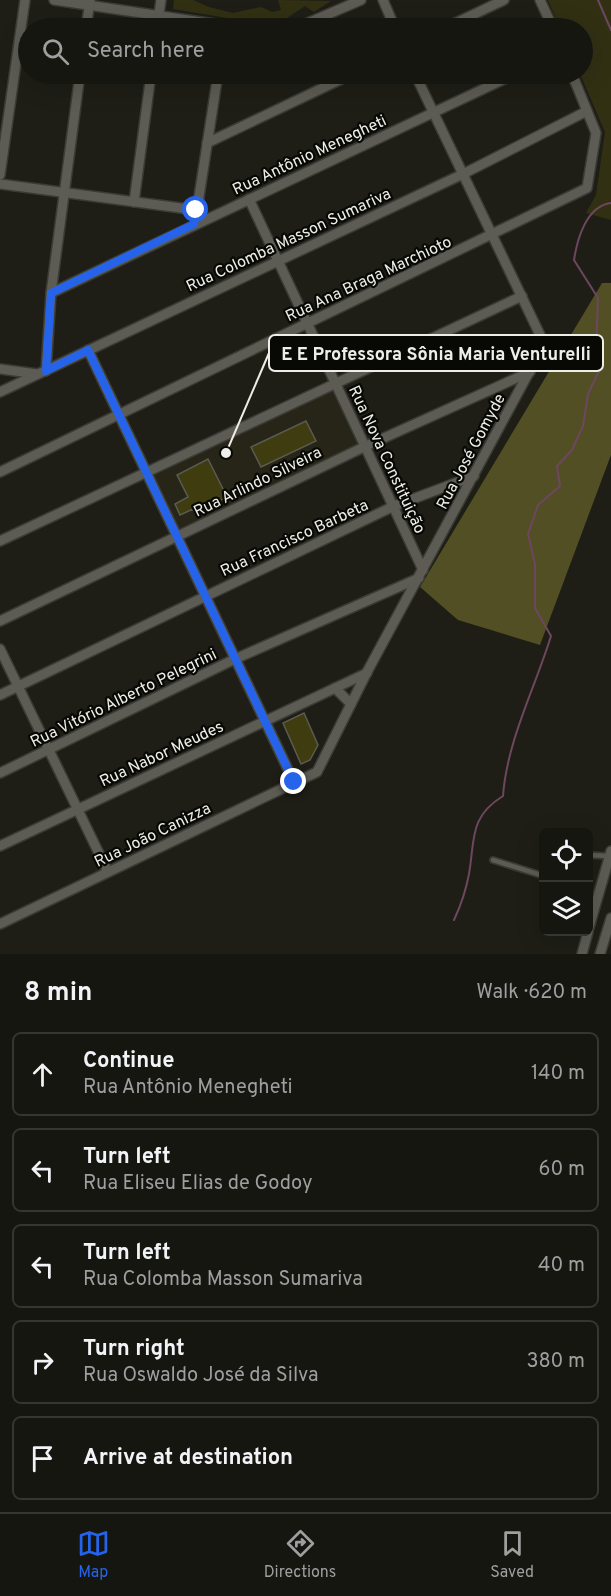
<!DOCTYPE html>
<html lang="en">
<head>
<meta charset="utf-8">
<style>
	:root { --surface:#161611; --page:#1f1f1a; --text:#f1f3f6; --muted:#9e9f9f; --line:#353531; --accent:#2563eb }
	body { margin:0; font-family:Overpass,sans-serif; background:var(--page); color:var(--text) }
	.controls { position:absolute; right:18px; bottom:18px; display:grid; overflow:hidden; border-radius:9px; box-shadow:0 6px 24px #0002 }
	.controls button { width:54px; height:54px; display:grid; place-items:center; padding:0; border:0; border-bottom:2px solid var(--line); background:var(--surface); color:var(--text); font:30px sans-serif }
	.stop { position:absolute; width:18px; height:18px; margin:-14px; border:4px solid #2563eb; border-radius:50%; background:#fff }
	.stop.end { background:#2563eb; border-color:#fff; box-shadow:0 2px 6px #0008 }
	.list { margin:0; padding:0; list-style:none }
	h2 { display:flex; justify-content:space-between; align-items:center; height:78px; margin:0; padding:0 24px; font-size:26px }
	h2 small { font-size:20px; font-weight:400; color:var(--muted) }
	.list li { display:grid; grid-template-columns:39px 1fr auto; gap:18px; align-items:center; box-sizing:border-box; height:84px; margin:0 12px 12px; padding:0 12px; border:2px solid var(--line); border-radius:9px }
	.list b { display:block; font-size:22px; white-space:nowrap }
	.list p { margin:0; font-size:20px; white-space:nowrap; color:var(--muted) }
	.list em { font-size:20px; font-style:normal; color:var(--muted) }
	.icon { flex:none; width:33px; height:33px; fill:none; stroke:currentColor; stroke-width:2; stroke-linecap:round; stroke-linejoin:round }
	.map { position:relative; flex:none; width:611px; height:954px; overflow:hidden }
	.search { position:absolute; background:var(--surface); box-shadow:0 6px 24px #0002; left:18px; right:18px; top:18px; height:66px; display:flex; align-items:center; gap:15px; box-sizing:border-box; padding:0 21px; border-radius:33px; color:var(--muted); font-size:22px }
	.sheet { height:558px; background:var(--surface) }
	nav { display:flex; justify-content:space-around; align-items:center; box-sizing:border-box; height:84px; border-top:2px solid var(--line); background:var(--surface); font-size:16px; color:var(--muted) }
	nav a { display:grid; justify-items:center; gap:3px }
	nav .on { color:var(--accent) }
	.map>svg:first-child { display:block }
	.built { fill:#262518; fill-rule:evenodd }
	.green { fill:#323013 }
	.forest { fill:#524f24 }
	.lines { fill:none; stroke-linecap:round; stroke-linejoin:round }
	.stream { stroke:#6d4760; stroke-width:2 }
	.building { fill:#3f3c0f; stroke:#5b5b53; stroke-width:1.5 }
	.service-casing { stroke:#3b3b36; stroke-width:8 }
	.minor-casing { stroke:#3b3b36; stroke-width:12 }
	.service { stroke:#5c5c54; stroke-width:4.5 }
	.minor { stroke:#5c5c54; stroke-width:9 }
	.route { stroke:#2563eb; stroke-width:8 }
	.labels { text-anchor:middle; stroke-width:4.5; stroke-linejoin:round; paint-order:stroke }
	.street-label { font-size:16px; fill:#eeeee9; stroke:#080805 }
	.leader { fill:none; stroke:#eeeee9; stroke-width:2 }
	.callout-dot { fill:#eeeee9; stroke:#080805; stroke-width:2 }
	.callout { fill:#080805; stroke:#eeeee9; stroke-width:2 }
	.callout-label { font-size:18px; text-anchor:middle; font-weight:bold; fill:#eeeee9 }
</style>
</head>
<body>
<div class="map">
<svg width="611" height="954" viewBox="0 0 611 954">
	<rect width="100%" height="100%" fill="#1e1e17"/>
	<path class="built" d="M 336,387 L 362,444 L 176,530 L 151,476 ZM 306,421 L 316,441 L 261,467 L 252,447 ZM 208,459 L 227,497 L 196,512 L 177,475 Z"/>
	<g class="green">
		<polygon points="174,0 193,0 209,7 233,13 261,7 272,12 281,10 278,0 331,1 314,12 305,6 287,18 281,27 173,9"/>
		<polygon points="548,0 611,0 611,220 586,213 596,195 605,132 580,74 582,74 582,28 560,28"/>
	</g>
	<polygon class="forest" points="602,283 611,283 611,455 540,645 458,620 420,587"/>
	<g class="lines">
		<g class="stream">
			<polyline points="598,0 611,30"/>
			<path d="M 454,920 C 461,905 466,890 469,874 C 475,839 469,817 503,796 C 507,741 535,688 551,636 L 535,608 L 535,564 L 528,534 L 538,505 L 560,486 L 557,466 L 572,450 L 583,426 L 588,394 L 599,371 L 596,353 L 598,298 L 574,260 C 577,240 586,206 611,203"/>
		</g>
	</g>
	<g class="building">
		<polygon points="306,421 316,441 261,467 251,447"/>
		<polygon points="208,459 227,497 195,513 193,509 180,515 175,504 188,497 177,475"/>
		<polygon points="304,713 318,745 310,760 301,764 283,723"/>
	</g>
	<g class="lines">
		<g class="service-casing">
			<g id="service">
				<polyline points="588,855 608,856"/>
				<polyline points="493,860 544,876"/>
			</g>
		</g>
		<g class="minor-casing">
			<g id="minor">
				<polyline points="54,0 242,28"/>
				<polyline points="383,0 395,28"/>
				<polyline points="540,0 553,28"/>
				<polyline points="86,28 90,1"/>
				<polyline points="157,28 161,0"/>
				<polyline points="296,28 361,0"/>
				<polyline points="445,28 504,0"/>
				<polyline points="207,143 352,74"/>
				<polyline points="0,175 25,0"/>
				<polyline points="0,184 196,210"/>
				<polyline points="249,199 423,570"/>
				<polyline points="134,202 151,74"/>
				<polyline points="196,216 218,74"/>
				<polyline points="51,293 515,74"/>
				<polyline points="88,350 294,782"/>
				<polyline points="0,369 37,374"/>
				<polyline points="46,371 51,293 80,74"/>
				<polyline points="0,392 463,174 587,111"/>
				<polyline points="0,472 587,188 596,133 572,74"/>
				<polyline points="0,541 522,296"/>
				<polyline points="0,621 366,446 530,372"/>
				<polyline points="0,649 108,872"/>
				<polyline points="335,688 351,704"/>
				<polyline points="0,695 394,506 474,476"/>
				<polyline points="0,773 235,659 419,578"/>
				<polyline points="0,846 367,673"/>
				<polyline points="0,924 317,772 367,672 541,350 541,337 415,74"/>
				<polyline points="588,931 611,851"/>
				<polyline points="582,954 588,932"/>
				<polyline points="600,954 611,918"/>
			</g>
		</g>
		<use href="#service" class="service"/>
		<use href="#minor" class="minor"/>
	</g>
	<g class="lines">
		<polyline class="route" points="196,210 194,224 51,293 46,371 88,350 294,782"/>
	</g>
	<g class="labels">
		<g class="street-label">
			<text transform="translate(309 154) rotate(-25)" y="6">Rua Antônio Menegheti</text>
			<text transform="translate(288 239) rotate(-25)" y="6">Rua Colomba Masson Sumariva</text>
			<text transform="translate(368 278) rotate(-25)" y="6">Rua Ana Braga Marchioto</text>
			<text transform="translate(470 451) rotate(-62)" y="6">Rua José Gomyde</text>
			<text transform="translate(388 459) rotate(65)" y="6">Rua Nova Constituição</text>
			<text transform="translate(257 481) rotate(-26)" y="6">Rua Arlindo Silveira</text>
			<text transform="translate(294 537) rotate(-25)" y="6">Rua Francisco Barbeta</text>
			<text transform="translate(123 697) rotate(-26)" y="6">Rua Vitório Alberto Pelegrini</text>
			<text transform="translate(161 753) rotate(-25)" y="6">Rua Nabor Meudes</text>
			<text transform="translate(152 834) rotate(-26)" y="6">Rua João Canizza</text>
		</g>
	</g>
	<path class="leader" d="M226 453L269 353"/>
	<circle class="callout-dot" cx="226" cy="453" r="6"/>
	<rect class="callout" x="269" y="335" width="334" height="36" rx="6"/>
	<g class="callout-label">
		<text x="436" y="360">E E Professora Sônia Maria Venturelli</text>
	</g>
</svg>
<div class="controls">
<button><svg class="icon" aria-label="locate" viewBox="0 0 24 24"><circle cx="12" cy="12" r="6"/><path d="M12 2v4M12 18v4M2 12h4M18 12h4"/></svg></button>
<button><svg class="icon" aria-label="layers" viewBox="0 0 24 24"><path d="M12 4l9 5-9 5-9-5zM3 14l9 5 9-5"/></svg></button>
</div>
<div class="stop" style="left:196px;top:210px"></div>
<div class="stop end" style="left:294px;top:782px"></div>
<div class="search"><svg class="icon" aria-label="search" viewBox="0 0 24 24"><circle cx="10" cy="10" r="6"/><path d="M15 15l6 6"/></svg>Search here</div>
</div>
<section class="sheet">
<h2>8 min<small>Walk · 620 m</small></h2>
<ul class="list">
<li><svg class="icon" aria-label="ahead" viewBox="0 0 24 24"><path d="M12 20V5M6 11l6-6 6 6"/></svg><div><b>Continue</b><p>Rua Antônio Menegheti</p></div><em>140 m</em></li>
<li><svg class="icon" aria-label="left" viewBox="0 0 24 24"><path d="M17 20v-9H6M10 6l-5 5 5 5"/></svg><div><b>Turn left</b><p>Rua Eliseu Elias de Godoy</p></div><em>60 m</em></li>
<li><svg class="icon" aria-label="left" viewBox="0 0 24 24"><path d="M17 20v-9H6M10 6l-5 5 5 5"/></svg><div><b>Turn left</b><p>Rua Colomba Masson Sumariva</p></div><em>40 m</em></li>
<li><svg class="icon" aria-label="right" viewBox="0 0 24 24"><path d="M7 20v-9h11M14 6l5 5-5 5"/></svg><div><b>Turn right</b><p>Rua Oswaldo José da Silva</p></div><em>380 m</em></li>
<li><svg class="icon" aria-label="arrive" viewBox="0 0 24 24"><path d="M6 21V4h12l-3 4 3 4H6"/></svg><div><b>Arrive at destination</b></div></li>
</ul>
</section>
<nav>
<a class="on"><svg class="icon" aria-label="map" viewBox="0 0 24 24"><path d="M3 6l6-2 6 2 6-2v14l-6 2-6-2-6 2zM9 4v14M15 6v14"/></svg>Map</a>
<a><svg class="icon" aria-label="directions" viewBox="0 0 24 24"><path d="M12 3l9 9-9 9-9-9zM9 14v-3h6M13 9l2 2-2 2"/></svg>Directions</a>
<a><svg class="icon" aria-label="saved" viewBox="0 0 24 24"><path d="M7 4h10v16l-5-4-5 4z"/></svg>Saved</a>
</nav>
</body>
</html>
